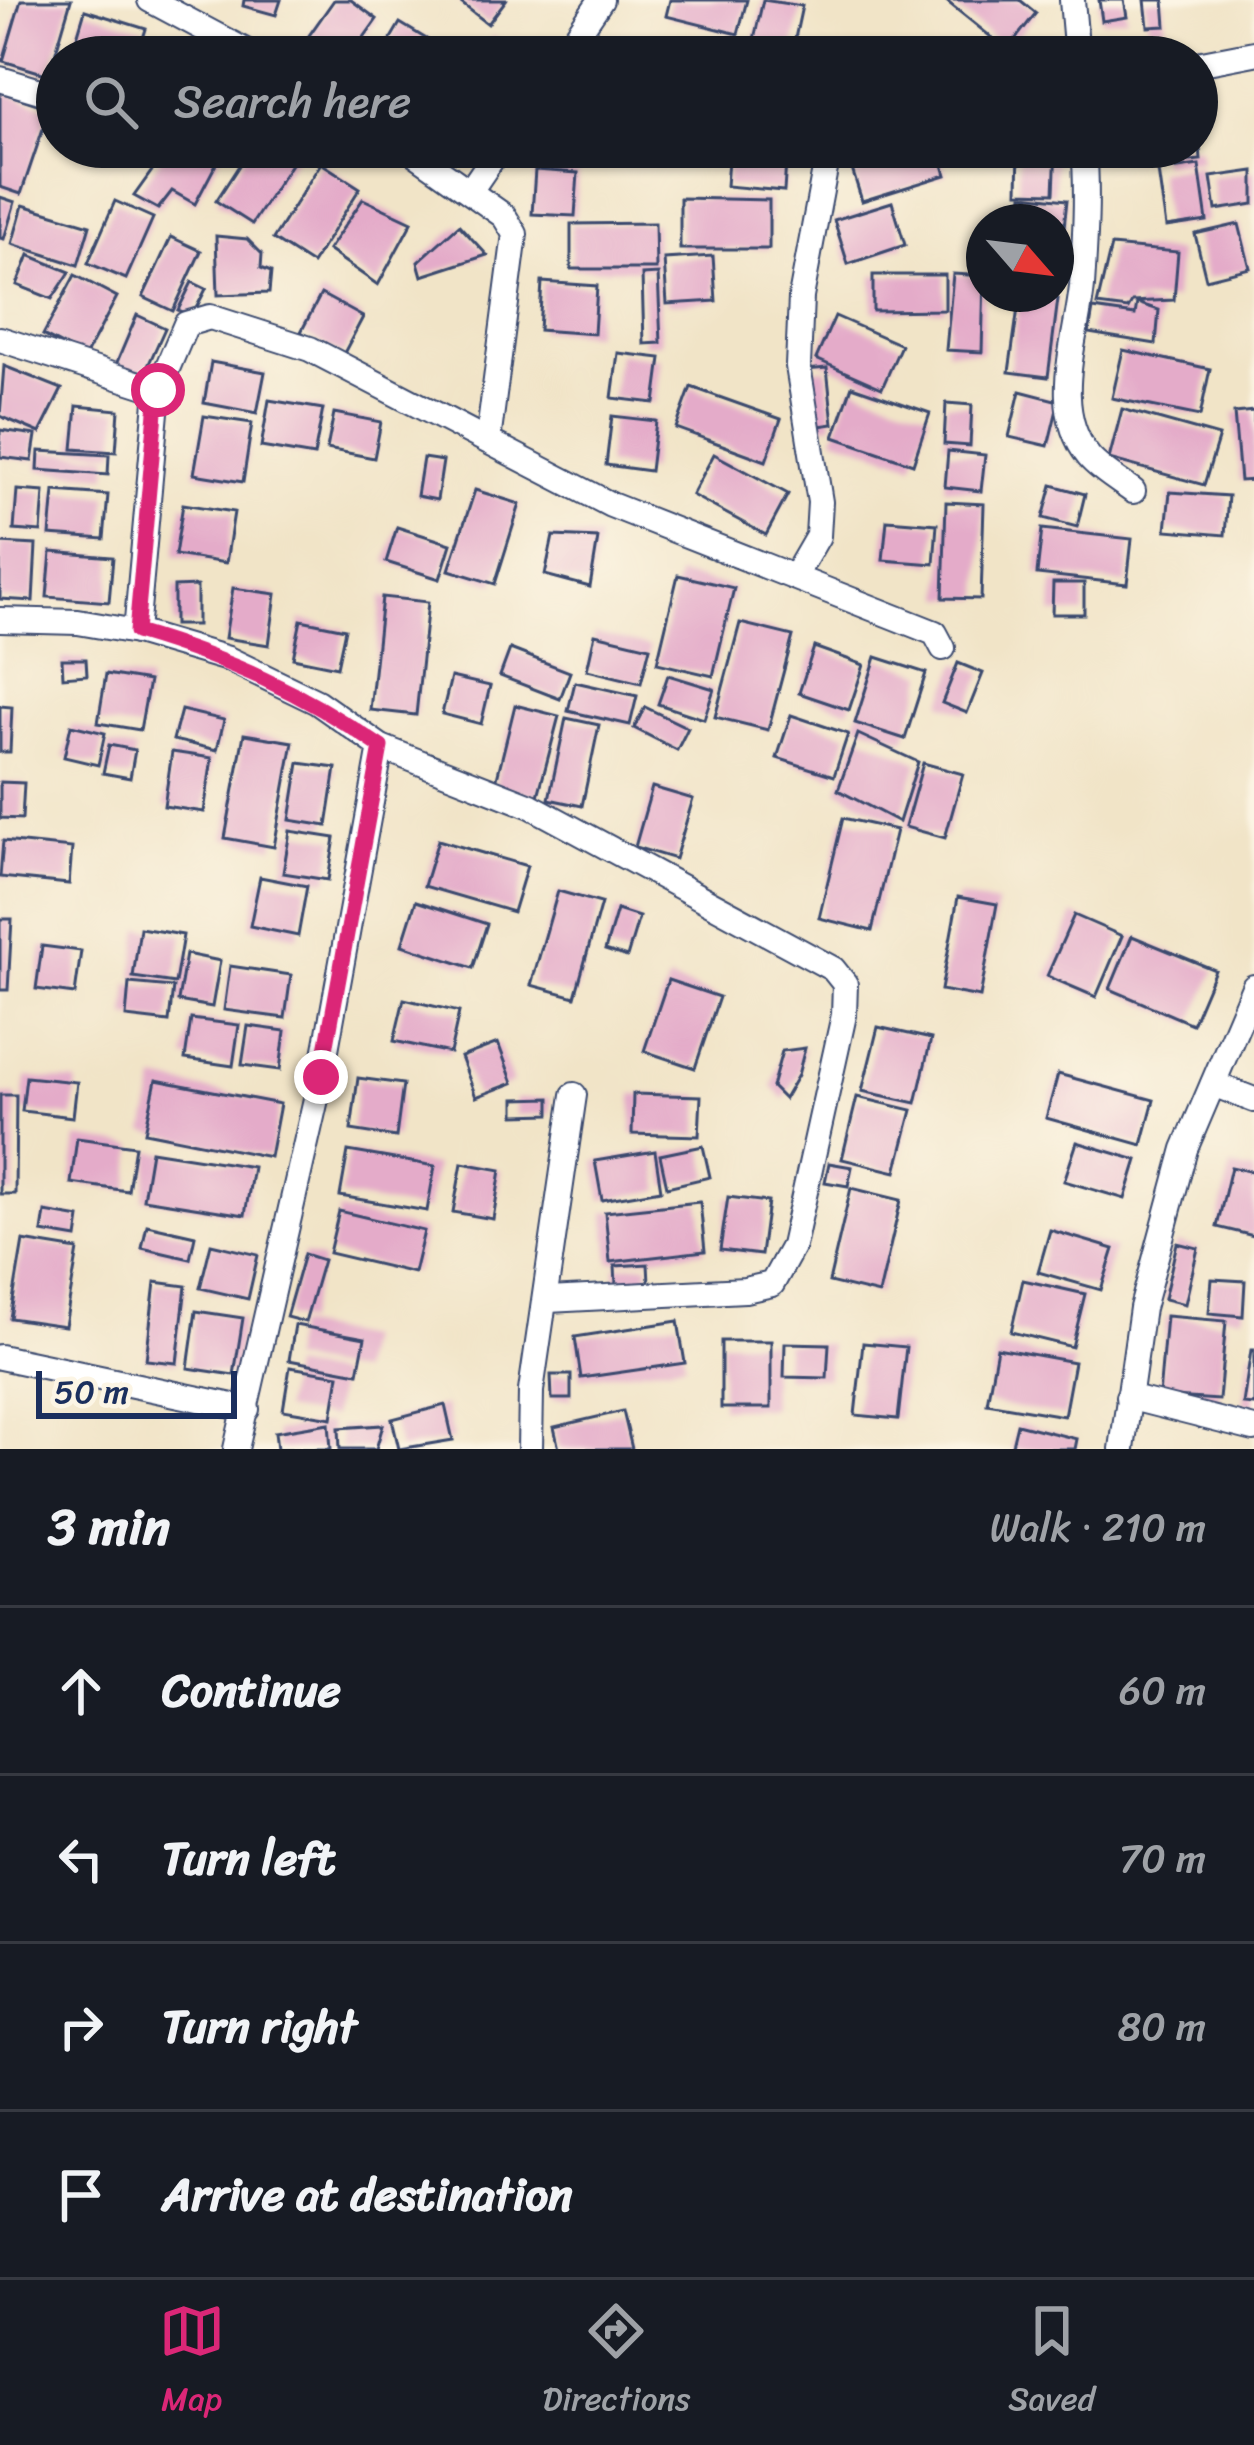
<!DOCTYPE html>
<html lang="en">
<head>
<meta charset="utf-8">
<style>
	:root { --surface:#171b24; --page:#242831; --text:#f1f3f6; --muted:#9ea1a6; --line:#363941; --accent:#db2777 }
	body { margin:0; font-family:Sriracha,sans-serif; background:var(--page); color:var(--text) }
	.compass { position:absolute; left:966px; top:204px; width:108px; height:108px; border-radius:50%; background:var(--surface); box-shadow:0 3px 9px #0004; rotate:118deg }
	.scale { position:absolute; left:36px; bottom:30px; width:201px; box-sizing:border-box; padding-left:12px; border:6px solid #1b2f5e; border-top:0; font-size:33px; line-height:42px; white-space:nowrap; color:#1b2f5e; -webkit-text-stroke:9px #fcf5e5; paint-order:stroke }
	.stop { position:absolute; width:36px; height:36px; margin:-27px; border:9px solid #db2777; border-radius:50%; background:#fff }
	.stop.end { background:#db2777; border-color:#fff; box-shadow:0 3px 12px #0008 }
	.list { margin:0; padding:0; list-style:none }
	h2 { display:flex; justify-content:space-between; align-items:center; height:156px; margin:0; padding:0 48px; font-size:51px }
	h2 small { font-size:39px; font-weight:400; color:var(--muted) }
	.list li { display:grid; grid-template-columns:78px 1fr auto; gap:36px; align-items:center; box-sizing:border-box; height:168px; padding:0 48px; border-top:3px solid var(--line) }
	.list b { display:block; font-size:45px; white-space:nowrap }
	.list em { font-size:39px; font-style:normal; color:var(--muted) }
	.icon { flex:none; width:66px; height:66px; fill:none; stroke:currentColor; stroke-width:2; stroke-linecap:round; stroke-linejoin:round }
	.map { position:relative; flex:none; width:1254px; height:1449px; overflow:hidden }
	.search { position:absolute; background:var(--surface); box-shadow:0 3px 9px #0004; left:36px; right:36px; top:36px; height:132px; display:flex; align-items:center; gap:30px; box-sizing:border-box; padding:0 42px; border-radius:66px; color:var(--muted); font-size:45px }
	.sheet { height:828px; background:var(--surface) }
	nav { display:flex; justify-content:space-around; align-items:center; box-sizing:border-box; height:168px; border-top:3px solid var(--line); background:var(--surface); font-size:33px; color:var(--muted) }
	nav a { display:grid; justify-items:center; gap:6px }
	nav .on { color:var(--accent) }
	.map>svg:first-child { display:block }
	.building { fill:#e4abc9 }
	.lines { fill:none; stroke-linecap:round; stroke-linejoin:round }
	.minor-casing { stroke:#3b4a6e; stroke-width:28 }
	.minor { stroke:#fff; stroke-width:24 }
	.route { stroke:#db2777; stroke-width:15 }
</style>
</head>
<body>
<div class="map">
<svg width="1254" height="1449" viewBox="0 0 1254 1449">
	<rect width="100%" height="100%" fill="#fcf5e5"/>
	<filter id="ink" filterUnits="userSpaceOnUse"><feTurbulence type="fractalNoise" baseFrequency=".00833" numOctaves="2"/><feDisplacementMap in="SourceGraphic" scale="24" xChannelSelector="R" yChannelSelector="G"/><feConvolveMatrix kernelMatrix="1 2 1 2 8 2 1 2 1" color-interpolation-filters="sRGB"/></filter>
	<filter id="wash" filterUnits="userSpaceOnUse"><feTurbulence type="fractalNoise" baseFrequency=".004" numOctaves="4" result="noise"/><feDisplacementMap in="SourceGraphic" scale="48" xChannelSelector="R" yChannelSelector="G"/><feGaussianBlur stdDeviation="2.7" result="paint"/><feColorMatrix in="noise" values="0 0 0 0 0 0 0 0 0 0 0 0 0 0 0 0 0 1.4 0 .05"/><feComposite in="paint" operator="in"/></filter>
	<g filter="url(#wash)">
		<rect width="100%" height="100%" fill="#f1e4c7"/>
		<g id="blocks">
			<g class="building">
				<polygon points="21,0 71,0 49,75 3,61"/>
				<polygon points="244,0 281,0 276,15 243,6"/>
				<polygon points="334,0 351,0 377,19 350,57 336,57 308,37"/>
				<polygon points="457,0 506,0 488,24"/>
				<polygon points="670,0 747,0 738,34 666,16"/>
				<polygon points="763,0 802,6 791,57 750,57"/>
				<polygon points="945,0 1020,0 1036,13 1007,50"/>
				<polygon points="1099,0 1124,0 1127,17 1102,21"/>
				<polygon points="1145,0 1164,0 1166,26 1148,27"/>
				<polygon points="85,10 146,29 137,57 71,57"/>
				<polygon points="400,23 438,46 431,57 380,57"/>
				<polygon points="493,36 520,57 476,57"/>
				<polygon points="640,38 685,43 683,57 637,57"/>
				<polygon points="0,92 50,108 21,194 0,187"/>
				<polygon points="169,147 225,147 195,204 172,191 158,209 134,196"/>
				<polygon points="251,147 302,147 252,224 216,201"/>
				<polygon points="729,147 787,147 784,191 726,186"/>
				<polygon points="867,147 938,147 946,175 862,201 847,153"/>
				<polygon points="1019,147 1056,147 1054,193 1018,192"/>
				<polygon points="1160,147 1200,147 1201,160 1161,164"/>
				<polygon points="321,163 360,188 312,264 273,239"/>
				<polygon points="1199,165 1207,221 1166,227 1158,171"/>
				<polygon points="535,170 578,173 575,216 532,214"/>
				<polygon points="1254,171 1254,204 1216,210 1211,177"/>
				<polygon points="1023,195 1067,200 1059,273 1056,222 1020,222"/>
				<polygon points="0,197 15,202 4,239 0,238"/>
				<polygon points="680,198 769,200 769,249 680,249"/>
				<polygon points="363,199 412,222 378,285 328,250"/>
				<polygon points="115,201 153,218 126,279 88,263"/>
				<polygon points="892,202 905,245 848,264 834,220"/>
				<polygon points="23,205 90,225 78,265 12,244"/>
				<polygon points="655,223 656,269 571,269 571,224"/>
				<polygon points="1239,224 1250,268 1206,279 1195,234"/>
				<polygon points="459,225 487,255 422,276 418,262"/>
				<polygon points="216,236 247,239 262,254 261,268 271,272 269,293 218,295"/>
				<polygon points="171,237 201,251 173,311 143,297"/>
				<polygon points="1111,246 1178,252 1174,300 1132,302 1128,309 1097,305"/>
				<polygon points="29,255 70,272 52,299 17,285"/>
				<polygon points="713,256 716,301 667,304 664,259"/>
				<polygon points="658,274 661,343 644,344 642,275"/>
				<polygon points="953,274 984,276 982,352 946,350"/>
				<polygon points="75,275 117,297 85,357 43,335"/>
				<polygon points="873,275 945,275 945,310 873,311"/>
				<polygon points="192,282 206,289 192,316 178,310"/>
				<polygon points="542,282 597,286 594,334 539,330"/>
				<polygon points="321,294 363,317 343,355 301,332"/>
				<polygon points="1020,294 1058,299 1048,377 1009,372"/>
				<polygon points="1137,303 1159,310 1156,344 1089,333 1093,309 1135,315"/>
				<polygon points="137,315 165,328 142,379 115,367"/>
				<polygon points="835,316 901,345 882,388 816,359"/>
				<polygon points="1123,350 1210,369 1200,416 1112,398"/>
				<polygon points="618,353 661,358 655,403 612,398"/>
				<polygon points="211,362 265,372 257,413 204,403"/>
				<polygon points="4,366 62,389 40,433 0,416"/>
				<polygon points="827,368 833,424 812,427 806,370"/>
				<polygon points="852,386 930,413 913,464 834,437"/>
				<polygon points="691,387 781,419 766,461 676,428"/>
				<polygon points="1020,391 1059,401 1048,446 1009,437"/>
				<polygon points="269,400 323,409 314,456 261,447"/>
				<polygon points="946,403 972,405 970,446 944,444"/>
				<polygon points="77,406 119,410 116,452 73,449"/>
				<polygon points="1122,409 1219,436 1204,485 1109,459"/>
				<polygon points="1254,411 1254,480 1240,481 1234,413"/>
				<polygon points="334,413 381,422 374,458 327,449"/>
				<polygon points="204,416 252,423 243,482 194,474"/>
				<polygon points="612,416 656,421 650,471 606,465"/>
				<polygon points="0,430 36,435 32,461 0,457"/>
				<polygon points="39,451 109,455 108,475 38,470"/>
				<polygon points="948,451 985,455 981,491 945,487"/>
				<polygon points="714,454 788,494 766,535 692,495"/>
				<polygon points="423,458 443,461 437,500 417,496"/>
				<polygon points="1052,485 1085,494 1077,527 1043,518"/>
				<polygon points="17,490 44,492 41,532 14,530"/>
				<polygon points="475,490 520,504 495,584 449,570"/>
				<polygon points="54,491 108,495 104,539 50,535"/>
				<polygon points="1170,492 1228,496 1225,535 1166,530"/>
				<polygon points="946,502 984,504 981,599 943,598"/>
				<polygon points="183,504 234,512 226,563 175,555"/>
				<polygon points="887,520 937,524 934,564 883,560"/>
				<polygon points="397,527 451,544 440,579 386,562"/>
				<polygon points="1042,529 1132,539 1127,584 1037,574"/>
				<polygon points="553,536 598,538 590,587 545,575"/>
				<polygon points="0,543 36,545 33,601 0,599"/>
				<polygon points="51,552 113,557 109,602 47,597"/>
				<polygon points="678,575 734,588 713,676 657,663"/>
				<polygon points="1053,583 1084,583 1084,614 1052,614"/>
				<polygon points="197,586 197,625 174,625 174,587"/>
				<polygon points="233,588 276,594 269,645 225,638"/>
				<polygon points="382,597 428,602 416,715 370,710"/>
				<polygon points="301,620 345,629 337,667 293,658"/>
				<polygon points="740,623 793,636 768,730 715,717"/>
				<polygon points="595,634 650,647 641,683 587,670"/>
				<polygon points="814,647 864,665 849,710 799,693"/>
				<polygon points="510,649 570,672 560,699 500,676"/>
				<polygon points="876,657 926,673 905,739 855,723"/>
				<polygon points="62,659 86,659 87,675 63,677"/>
				<polygon points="958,663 983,673 967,713 942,703"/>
				<polygon points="106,674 149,681 140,730 98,723"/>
				<polygon points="668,675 714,689 704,719 658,704"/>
				<polygon points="451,677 490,686 481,724 442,714"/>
				<polygon points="575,682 637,696 630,725 568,711"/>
				<polygon points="515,705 559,716 538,796 495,786"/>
				<polygon points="0,706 12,707 10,752 0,752"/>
				<polygon points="645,707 688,728 677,750 634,728"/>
				<polygon points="181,710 224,720 217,750 173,740"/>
				<polygon points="791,715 848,734 834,776 777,758"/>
				<polygon points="566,718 599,725 582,806 549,799"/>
				<polygon points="71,725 105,733 98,765 64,757"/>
				<polygon points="244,734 293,742 274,847 225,838"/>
				<polygon points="858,734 918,762 899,822 838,790"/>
				<polygon points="109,745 135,750 130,778 103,773"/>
				<polygon points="172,752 212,758 204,812 164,806"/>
				<polygon points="299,763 336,768 327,826 290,820"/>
				<polygon points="923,763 963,774 945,838 905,827"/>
				<polygon points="0,782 24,783 22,819 0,818"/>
				<polygon points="652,787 693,799 675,859 635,847"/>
				<polygon points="843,818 896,830 872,931 819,918"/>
				<polygon points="290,831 335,838 328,880 283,873"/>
				<polygon points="438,840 527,866 513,912 424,886"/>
				<polygon points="3,841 72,848 69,884 0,877"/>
				<polygon points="260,877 307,886 298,936 250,926"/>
				<polygon points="558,891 601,903 575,997 531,985"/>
				<polygon points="958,897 997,904 980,997 941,990"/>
				<polygon points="416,901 487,924 473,968 402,945"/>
				<polygon points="617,910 639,917 627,957 605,950"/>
				<polygon points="1074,915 1122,936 1096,997 1047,976"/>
				<polygon points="0,919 12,919 8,990 0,990"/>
				<polygon points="140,928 183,935 175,983 133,977"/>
				<polygon points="1132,936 1215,970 1192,1024 1110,989"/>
				<polygon points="42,946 81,951 75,994 36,989"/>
				<polygon points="186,954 220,961 212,1007 178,1001"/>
				<polygon points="230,966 291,975 285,1018 224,1010"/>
				<polygon points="668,980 719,997 695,1068 644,1051"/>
				<polygon points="129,983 173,987 169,1022 126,1017"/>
				<polygon points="404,999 459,1012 450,1053 394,1041"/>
				<polygon points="191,1019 239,1025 233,1066 185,1059"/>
				<polygon points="248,1026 285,1031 280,1070 242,1065"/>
				<polygon points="878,1027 931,1039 916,1103 862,1091"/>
				<polygon points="498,1043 513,1083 476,1097 461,1057"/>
				<polygon points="805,1048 798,1075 784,1099 772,1087 782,1051"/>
				<polygon points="1058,1074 1154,1100 1142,1145 1046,1118"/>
				<polygon points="26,1077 77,1082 73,1117 22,1111"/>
				<polygon points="358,1078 403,1084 396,1137 351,1130"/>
				<polygon points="156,1080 280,1104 270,1157 145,1132"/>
				<polygon points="633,1094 701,1096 699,1136 632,1134"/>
				<polygon points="0,1095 16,1095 15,1194 0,1194"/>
				<polygon points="857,1097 912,1110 896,1172 842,1159"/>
				<polygon points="550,1098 550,1114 515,1115 515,1099"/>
				<polygon points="77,1138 135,1146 128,1191 71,1183"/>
				<polygon points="1077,1142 1137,1160 1125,1199 1064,1181"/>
				<polygon points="703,1146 710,1177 667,1187 660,1155"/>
				<polygon points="151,1151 253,1167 245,1215 143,1199"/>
				<polygon points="348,1151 435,1166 427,1211 340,1196"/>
				<polygon points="655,1151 661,1190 602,1200 595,1161"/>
				<polygon points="462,1163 501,1170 493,1219 453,1212"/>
				<polygon points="829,1163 852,1167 848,1186 825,1182"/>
				<polygon points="1231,1167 1254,1172 1254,1236 1217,1227"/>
				<polygon points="851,1188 901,1200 879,1294 829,1282"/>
				<polygon points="728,1197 768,1202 761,1255 720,1250"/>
				<polygon points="700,1202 705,1251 610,1262 605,1212"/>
				<polygon points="339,1211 424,1231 414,1273 329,1253"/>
				<polygon points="45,1212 80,1218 77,1238 42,1232"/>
				<polygon points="147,1225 195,1236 190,1259 142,1248"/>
				<polygon points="1050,1230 1114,1249 1101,1290 1038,1272"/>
				<polygon points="23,1241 78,1250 65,1326 10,1318"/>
				<polygon points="1177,1243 1198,1248 1185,1304 1164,1299"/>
				<polygon points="211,1244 258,1255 248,1299 200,1288"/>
				<polygon points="304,1254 323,1260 305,1322 286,1317"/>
				<polygon points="648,1264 649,1283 616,1285 615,1266"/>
				<polygon points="1212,1279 1245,1281 1243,1316 1209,1313"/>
				<polygon points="1023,1280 1085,1294 1072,1347 1011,1332"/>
				<polygon points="155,1282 186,1286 177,1363 146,1360"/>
				<polygon points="196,1311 243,1318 234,1375 188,1368"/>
				<polygon points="1166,1316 1226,1321 1219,1400 1159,1396"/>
				<polygon points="678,1321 685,1363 581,1378 575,1337"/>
				<polygon points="295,1325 365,1338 358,1373 289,1360"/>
				<rect x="721" y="1341" width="50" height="67"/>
				<polygon points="785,1343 829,1344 827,1378 784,1377"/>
				<polygon points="863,1343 906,1347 898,1419 855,1415"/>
				<polygon points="997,1348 1074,1362 1064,1416 987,1403"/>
				<polygon points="1251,1350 1254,1350 1254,1405 1243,1404"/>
				<polygon points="290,1367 339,1375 332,1418 283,1410"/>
				<polygon points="551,1375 571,1375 571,1399 552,1399"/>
				<polygon points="445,1405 453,1440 399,1449 392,1419"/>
				<polygon points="623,1411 632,1449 559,1449 554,1427"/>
				<polygon points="329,1423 331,1449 277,1449 275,1432"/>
				<polygon points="1017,1424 1077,1439 1075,1449 1011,1449"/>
				<polygon points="383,1425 376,1449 340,1449 339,1428"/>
			</g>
		</g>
	</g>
	<g filter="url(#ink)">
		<use href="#blocks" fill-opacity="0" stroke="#3b4a6e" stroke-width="3"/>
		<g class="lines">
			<g class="minor-casing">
				<g id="minor">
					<polyline points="150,0 257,57"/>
					<polyline points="1072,0 1077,57"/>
					<polyline points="562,57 601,0"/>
					<polyline points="1197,64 1254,53"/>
					<polyline points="0,79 57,96"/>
					<polyline points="406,147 504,216 515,234 488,441"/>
					<path d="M 1084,147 C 1088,193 1085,240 1082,286 C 1077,340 1049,408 1089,457 C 1100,470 1119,481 1133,491"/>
					<polyline points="470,191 500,147"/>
					<polyline points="0,339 158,390"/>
					<polyline points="796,574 818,536 820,502 798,366 801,297 829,148"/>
					<polyline points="0,620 78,622 136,632 228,659 317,702 381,747 531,806 833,969 845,984 844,1015 793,1246 772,1284 745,1290 548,1300"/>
					<polyline points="136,632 158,390 186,324 210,317 310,349 611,505 935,633 943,648"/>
					<polyline points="1213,1084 1254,1100"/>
					<polyline points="0,1357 247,1409"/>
					<polyline points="1128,1397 1254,1429"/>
					<polyline points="236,1449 321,1077 381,747"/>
					<polyline points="530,1449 531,1391 574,1095"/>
					<polyline points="1122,1449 1142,1308 1185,1149 1254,987"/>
				</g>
			</g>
			<use href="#minor" class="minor"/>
		</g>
	</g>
	<g class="lines" filter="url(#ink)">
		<path class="route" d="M 158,390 L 136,632 C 231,660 300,691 381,747 L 321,1077"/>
	</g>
</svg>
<svg class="compass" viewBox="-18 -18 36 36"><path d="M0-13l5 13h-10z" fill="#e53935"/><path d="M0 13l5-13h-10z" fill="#9ea1a6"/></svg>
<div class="scale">50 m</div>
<div class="stop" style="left:158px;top:390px"></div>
<div class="stop end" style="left:321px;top:1077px"></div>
<div class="search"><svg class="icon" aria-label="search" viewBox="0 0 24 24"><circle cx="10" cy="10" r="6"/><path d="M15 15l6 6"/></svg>Search here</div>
</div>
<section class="sheet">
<h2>3 min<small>Walk · 210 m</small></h2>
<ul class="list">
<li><svg class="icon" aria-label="ahead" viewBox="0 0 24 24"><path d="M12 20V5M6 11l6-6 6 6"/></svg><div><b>Continue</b></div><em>60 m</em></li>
<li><svg class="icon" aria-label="left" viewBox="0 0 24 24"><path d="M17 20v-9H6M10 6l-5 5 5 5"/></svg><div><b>Turn left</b></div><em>70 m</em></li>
<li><svg class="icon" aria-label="right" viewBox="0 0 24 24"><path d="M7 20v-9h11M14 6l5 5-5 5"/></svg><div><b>Turn right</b></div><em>80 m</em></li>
<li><svg class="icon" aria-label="arrive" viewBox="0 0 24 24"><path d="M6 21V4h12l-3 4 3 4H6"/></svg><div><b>Arrive at destination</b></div></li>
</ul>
</section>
<nav>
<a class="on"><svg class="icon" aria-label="map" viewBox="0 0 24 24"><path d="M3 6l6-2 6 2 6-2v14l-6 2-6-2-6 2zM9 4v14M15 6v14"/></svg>Map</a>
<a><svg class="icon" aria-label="directions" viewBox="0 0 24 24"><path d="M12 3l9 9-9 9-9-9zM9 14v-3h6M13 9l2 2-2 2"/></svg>Directions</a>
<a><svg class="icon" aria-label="saved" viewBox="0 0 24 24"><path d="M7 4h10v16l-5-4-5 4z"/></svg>Saved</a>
</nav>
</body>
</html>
